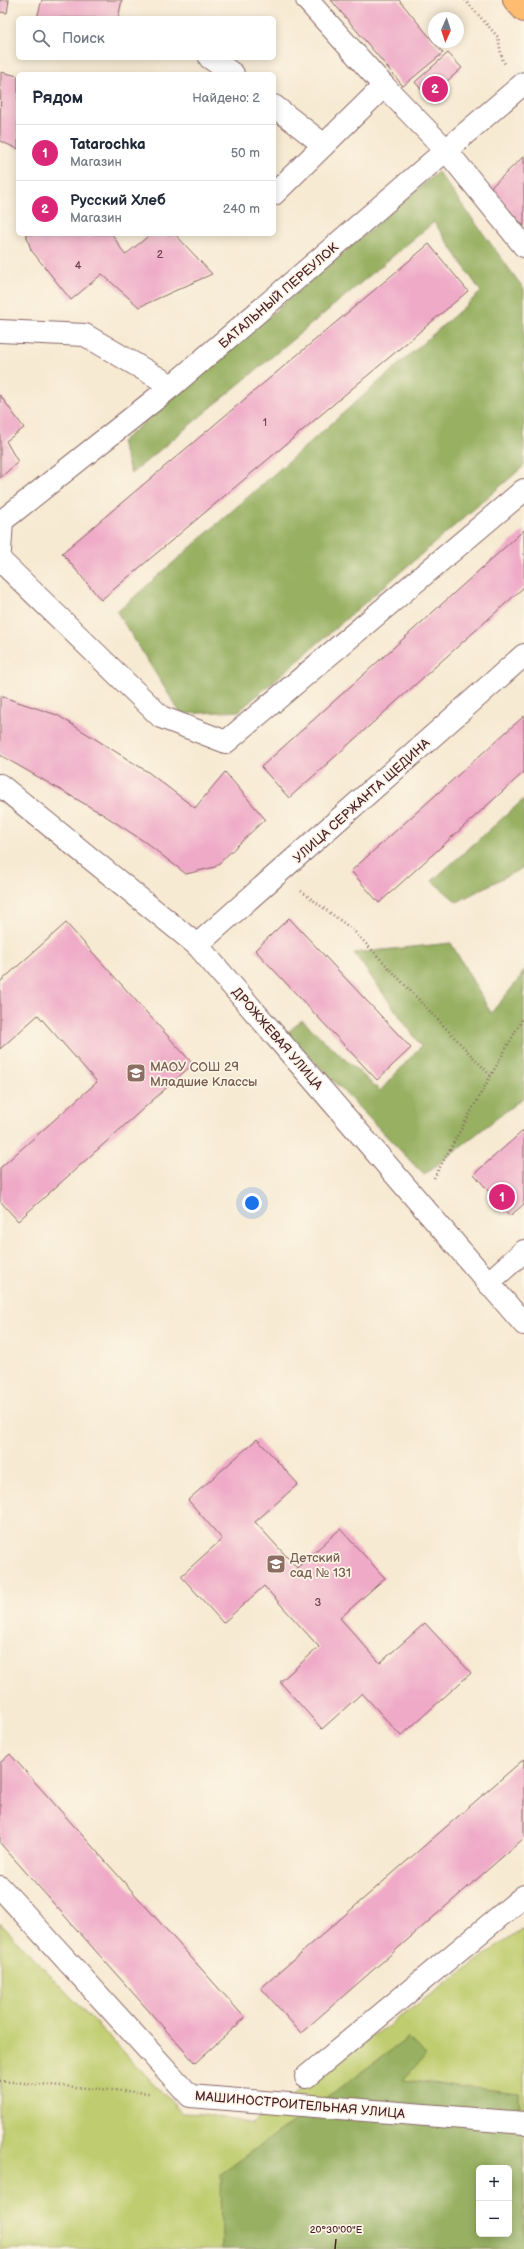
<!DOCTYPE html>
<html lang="ru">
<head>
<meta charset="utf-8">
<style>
	:root { --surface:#fff; --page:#f2f2f3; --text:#1f2937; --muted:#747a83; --line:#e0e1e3; --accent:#db2777 }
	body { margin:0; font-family:"Balsamiq Sans",sans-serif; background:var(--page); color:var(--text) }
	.controls { position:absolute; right:12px; bottom:12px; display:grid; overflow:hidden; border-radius:6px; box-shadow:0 2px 10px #0003 }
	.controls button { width:36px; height:36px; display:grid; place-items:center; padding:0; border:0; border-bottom:1px solid var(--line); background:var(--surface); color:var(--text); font:20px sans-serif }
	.compass { position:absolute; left:428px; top:12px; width:36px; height:36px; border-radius:50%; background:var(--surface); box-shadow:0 2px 10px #0003; rotate:183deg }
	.you { position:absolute; left:252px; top:1203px; width:14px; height:14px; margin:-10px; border:3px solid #fff; border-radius:50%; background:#1a73e8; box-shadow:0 0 0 6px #1a73e833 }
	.badge { display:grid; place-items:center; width:26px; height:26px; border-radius:50%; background:var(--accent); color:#fff; font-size:13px; font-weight:700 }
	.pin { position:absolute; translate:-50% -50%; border:2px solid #fff; box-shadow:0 1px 4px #0006 }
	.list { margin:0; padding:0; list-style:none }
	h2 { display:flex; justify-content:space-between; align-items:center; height:52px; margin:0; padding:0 16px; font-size:17px }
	h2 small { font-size:13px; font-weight:400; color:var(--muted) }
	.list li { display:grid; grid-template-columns:26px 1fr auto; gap:12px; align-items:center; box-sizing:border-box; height:56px; padding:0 16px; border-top:1px solid var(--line) }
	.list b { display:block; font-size:15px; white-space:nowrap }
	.list p { margin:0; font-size:13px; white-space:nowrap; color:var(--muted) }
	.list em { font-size:13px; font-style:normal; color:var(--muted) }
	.icon { flex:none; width:22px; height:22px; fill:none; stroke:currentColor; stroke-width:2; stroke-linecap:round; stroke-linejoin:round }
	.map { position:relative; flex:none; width:524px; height:2249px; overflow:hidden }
	.search { position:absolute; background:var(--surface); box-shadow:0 2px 10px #0003; left:16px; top:16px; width:260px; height:44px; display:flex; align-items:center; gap:10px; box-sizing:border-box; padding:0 14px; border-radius:6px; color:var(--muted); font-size:15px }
	.panel { position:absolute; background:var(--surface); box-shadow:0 2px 10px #0003; left:16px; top:72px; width:260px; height:164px; border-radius:6px }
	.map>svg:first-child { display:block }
	.green { fill:#bfcd70; stroke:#84764e; fill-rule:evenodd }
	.forest { fill:#97b062; stroke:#706846; fill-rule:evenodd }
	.building { fill:#efaac7 }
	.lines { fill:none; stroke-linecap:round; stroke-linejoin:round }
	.minor-casing { stroke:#876666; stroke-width:24 }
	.major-casing { stroke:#876666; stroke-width:24 }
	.path { stroke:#876666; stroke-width:2.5; stroke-dasharray:1 3; stroke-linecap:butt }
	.minor { stroke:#fff; stroke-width:22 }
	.major { stroke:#fdbc70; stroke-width:22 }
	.ticks { fill:none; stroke:#4a1f2b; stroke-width:1.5 }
	.labels { text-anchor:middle; stroke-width:3.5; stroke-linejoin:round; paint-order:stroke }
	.number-label { font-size:11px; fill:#734252 }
	.street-label { font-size:13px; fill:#4a1f2b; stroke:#fcf5e5 }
	.education-label { font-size:13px; fill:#785e54; stroke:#fcf5e5; text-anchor:start }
	.ticks-label { font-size:10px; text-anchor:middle; fill:#4a1f2b; stroke:#fcf5e5; stroke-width:3.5; stroke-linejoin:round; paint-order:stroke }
</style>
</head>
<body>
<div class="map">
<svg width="524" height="2249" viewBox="0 0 524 2249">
	<rect width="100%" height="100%" fill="#fcf5e5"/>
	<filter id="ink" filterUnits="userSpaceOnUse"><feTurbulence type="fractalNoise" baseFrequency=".025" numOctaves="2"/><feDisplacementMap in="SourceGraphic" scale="8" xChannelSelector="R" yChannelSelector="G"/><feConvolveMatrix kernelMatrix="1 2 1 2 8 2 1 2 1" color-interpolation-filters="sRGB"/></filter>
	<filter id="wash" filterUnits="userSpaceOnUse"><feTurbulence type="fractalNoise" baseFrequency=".012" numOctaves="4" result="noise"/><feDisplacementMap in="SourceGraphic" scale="16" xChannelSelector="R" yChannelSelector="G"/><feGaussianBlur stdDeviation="0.9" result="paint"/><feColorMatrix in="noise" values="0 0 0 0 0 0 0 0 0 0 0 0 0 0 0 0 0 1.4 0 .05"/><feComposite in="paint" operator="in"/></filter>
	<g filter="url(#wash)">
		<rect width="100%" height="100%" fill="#f7ead3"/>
		<path class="green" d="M 0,1923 L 182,2113 L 204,2114 L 252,2124 L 524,1927 L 524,2249 L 0,2249 ZM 479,2168 L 509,2168 L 509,2234 L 479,2234 Z"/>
		<g class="forest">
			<polygon points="438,172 524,289 524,466 239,711 181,714 117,612 481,292 434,222 131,474 121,442"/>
			<polygon points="524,799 524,867 457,902 432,881"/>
			<polygon points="451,943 491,1013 520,978 524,970 524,1097 424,1175 287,1033 302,1020 380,1091 421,1046 354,953"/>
			<path d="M 408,2038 L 426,2055 L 403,2080 L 519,2093 L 524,2180 L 524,2249 L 222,2249 L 221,2174 ZM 479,2168 L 509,2168 L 509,2234 L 479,2234 Z"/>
		</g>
		<g id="blocks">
			<g class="building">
				<polygon points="0,0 9,0 7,13 0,12"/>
				<polygon points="42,0 122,0 118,18 37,18"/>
				<polygon points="331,0 399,0 443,53 403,86"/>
				<polygon points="448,53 462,68 428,98 415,82"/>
				<polygon points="1,72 18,76 18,149 0,141"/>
				<polygon points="524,156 524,226 489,189"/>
				<polygon points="26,234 112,234 125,255 151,234 175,234 212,274 139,307 102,274 71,300 31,250"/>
				<polygon points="429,244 468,291 101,600 62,553"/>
				<polygon points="0,395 24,428 6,441 18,462 0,478"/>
				<polygon points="524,530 524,587 289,798 261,767"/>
				<polygon points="0,696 57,715 148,772 195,808 225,772 265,819 215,867 186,874 145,842 104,815 0,755"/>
				<polygon points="524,716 524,772 379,903 351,871"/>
				<polygon points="289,918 411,1048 377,1080 255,950"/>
				<polygon points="66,923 193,1064 18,1221 0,1201 0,1168 97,1082 38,1015 0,1049 0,982"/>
				<polygon points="524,1130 524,1204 510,1216 474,1174"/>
				<polygon points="257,1439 298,1484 255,1522 297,1568 340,1529 385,1578 340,1618 380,1663 425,1623 471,1673 401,1736 362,1693 322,1729 280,1682 319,1647 264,1586 223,1623 181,1576 222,1539 188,1500"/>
				<polygon points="10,1754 245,2018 195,2063 0,1843 0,1763"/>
				<polygon points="524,1759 524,1838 301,2033 261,1988"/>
			</g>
		</g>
	</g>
	<g filter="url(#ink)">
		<use href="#blocks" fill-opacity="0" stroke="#876666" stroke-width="1"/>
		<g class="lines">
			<g class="minor-casing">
				<g id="minor">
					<polyline points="307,0 384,86"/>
					<polyline points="210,58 233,74"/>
					<polyline points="274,106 324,145 384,86 446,150 524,246"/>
					<polyline points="274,194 324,145"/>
					<polyline points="0,331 85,335 172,386 524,83"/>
					<polyline points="0,551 2,521 172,386"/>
					<polyline points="0,560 161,717 226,742 524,490"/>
					<polyline points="0,785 197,945 524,1324"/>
					<polyline points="197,945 524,655"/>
					<polyline points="488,1283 524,1251"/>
					<polyline points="0,1887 190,2096 524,2123"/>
					<polyline points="306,2077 524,1896"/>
				</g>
			</g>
			<g class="major-casing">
				<polyline id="major" points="514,0 524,11"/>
			</g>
			<g class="path">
				<polyline points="465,0 498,37 502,59 505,64"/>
				<polyline points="301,891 353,930 490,1075"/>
				<polyline points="434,1178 524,1016"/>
				<polyline points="0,2081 149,2093"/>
			</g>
			<use href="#minor" class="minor"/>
			<use href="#major" class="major"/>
		</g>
	</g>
	<path class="ticks" d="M 335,2249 L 336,2239"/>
	<defs>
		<g id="school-square" transform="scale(1)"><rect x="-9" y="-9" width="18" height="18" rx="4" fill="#8d6e63" stroke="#fcf5e5"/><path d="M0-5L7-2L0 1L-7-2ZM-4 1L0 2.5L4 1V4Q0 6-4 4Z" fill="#fff"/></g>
	</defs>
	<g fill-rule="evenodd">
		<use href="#school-square" x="136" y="1073"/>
		<use href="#school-square" x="276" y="1564"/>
	</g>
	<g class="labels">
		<g class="number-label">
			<text x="160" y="258">2</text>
			<text x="78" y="269">4</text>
			<text x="265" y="426">1</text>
			<text x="318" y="1606">3</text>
		</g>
		<g class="street-label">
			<text transform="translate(278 295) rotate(-41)" y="5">БАТАЛЬНЫЙ ПЕРЕУЛОК</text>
			<text transform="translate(361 800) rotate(-42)" y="5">УЛИЦА СЕРЖАНТА ЩЕДИНА</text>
			<text transform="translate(278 1038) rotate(49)" y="5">ДРОЖЖЕВАЯ УЛИЦА</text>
			<text transform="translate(300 2104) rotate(5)" y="5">МАШИНОСТРОИТЕЛЬНАЯ УЛИЦА</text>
		</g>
		<g class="education-label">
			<text x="150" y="1071">МАОУ СОШ 29<tspan x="150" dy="15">Младшие Классы</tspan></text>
			<text x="290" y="1562">Детский<tspan x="290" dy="15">сад № 131</tspan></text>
		</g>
	</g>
	<g class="ticks-label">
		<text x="336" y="2233">20°30'00"E</text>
	</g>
</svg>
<div class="controls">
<button>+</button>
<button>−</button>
</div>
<svg class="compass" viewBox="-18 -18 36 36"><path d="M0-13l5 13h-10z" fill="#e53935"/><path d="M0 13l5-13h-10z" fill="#747a83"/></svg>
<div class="you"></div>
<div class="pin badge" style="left:502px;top:1197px">1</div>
<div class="pin badge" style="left:435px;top:89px">2</div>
<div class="search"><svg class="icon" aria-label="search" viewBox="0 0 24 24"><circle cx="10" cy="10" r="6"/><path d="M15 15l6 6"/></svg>Поиск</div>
<section class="panel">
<h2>Рядом<small>Найдено: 2</small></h2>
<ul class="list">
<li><span class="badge">1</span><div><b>Tatarochka</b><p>Магазин</p></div><em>50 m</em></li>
<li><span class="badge">2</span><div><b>Русский Хлеб</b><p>Магазин</p></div><em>240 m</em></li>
</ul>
</section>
</div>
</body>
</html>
